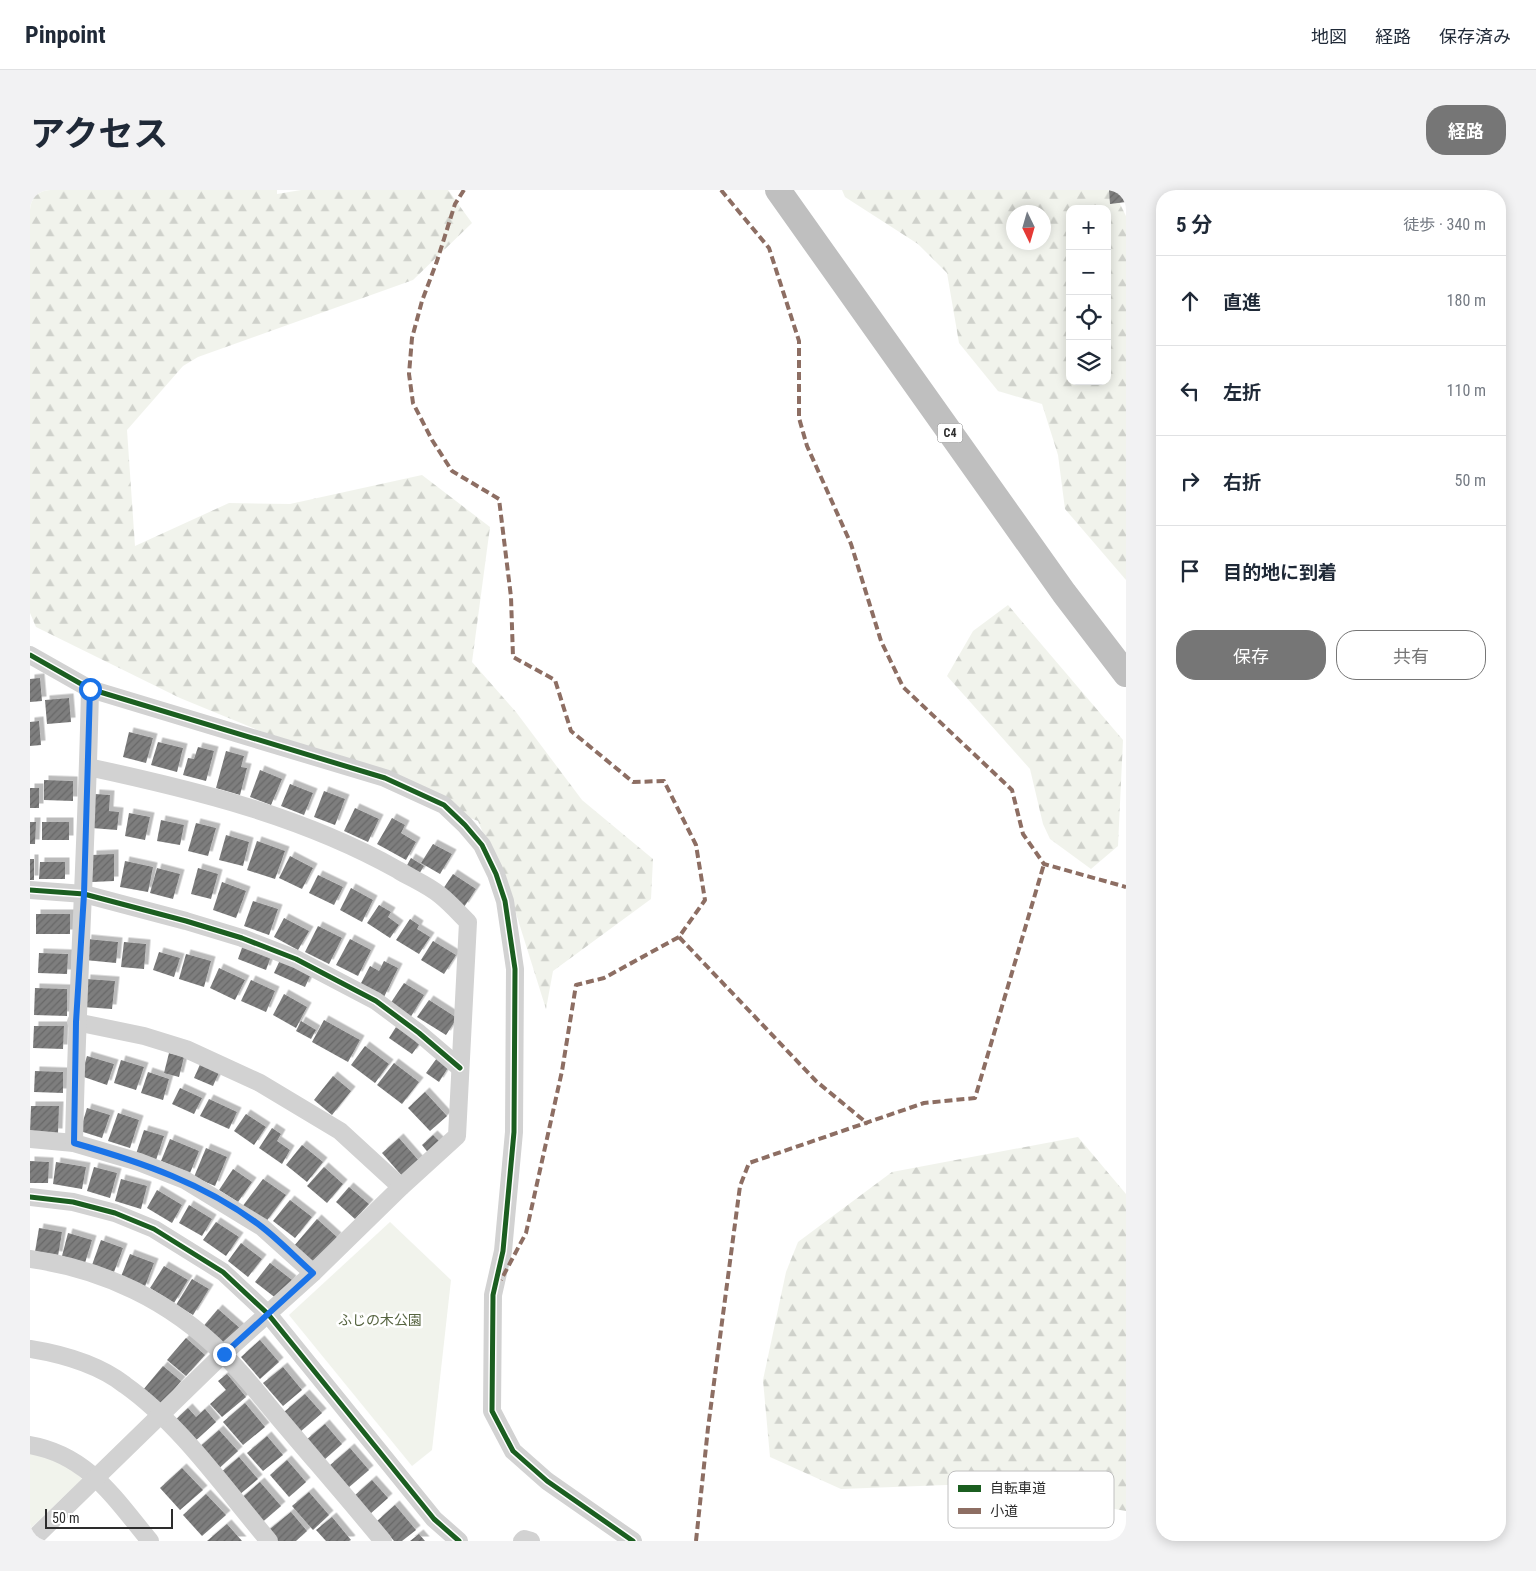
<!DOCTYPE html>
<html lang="ja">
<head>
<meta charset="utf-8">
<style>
	:root { --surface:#fff; --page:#f2f2f3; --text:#1f2937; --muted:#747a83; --line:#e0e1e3; --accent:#767676 }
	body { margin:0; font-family:"Roboto Condensed","Noto Sans JP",sans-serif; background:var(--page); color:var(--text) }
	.controls { position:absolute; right:15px; top:15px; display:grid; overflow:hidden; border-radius:10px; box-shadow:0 2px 12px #0003 }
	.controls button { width:45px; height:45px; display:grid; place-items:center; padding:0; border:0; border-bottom:1px solid var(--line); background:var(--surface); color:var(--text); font:25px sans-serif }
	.compass { position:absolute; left:976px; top:15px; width:45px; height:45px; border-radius:50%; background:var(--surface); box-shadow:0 2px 12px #0003; rotate:175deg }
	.scale { position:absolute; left:15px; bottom:12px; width:128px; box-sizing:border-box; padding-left:5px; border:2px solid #2d2d2d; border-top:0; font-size:14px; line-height:18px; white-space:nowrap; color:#2d2d2d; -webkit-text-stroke:4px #fff; paint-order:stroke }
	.stop { position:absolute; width:15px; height:15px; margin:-11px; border:4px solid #1a73e8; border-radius:50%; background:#fff }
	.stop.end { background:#1a73e8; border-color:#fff; box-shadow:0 1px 5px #0008 }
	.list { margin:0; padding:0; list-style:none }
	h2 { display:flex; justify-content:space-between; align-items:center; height:65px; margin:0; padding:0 20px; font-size:21px }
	h2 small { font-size:16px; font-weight:400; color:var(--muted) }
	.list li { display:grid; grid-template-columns:32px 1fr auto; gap:15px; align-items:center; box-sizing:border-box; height:90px; padding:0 20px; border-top:1px solid var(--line) }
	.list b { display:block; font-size:19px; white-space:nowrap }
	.list em { font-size:16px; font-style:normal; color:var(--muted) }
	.actions { display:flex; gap:10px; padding:15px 20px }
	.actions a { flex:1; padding:11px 0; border:1px solid var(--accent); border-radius:20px; text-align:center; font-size:18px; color:var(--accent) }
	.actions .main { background:var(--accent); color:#fff }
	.icon { flex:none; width:28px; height:28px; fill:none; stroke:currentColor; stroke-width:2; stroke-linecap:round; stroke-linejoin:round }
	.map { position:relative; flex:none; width:1096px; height:1351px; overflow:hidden; border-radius:20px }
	header { display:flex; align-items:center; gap:30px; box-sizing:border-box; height:70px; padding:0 25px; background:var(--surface); border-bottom:1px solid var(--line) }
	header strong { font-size:24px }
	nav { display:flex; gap:28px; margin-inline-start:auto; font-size:18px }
	.intro { display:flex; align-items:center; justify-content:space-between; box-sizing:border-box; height:120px; padding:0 30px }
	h1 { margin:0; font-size:35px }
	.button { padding:12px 22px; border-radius:20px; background:var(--accent); color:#fff; font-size:18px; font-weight:700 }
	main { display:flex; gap:30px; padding:0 30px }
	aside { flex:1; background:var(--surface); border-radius:20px; box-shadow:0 2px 12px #0003 }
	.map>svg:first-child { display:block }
	.forest { fill:url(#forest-firs); fill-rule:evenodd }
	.park { fill:#f1f3ec }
	.building { fill:url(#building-hatch); filter:url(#shadow) }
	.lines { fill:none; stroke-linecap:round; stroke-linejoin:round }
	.minor { stroke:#d2d2d2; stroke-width:18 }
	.highway { stroke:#bfbfbf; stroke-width:26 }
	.quiet { stroke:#8d6e63; stroke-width:4; stroke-dasharray:8 4; stroke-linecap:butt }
	.cycleway-casing { stroke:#fff; stroke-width:8 }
	.cycleway { stroke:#1b5e20; stroke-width:5 }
	.route { stroke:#1a73e8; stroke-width:6 }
	.labels { text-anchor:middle; stroke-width:5; stroke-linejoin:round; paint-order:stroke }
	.shield { fill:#fff; stroke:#6c6c6c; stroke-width:1 }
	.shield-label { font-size:12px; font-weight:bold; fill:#2d2d2d }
	.park-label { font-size:14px; fill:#566440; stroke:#fff }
	.key { fill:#fff; stroke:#c0c0c0; stroke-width:1 }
	.key-label { font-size:14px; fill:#2d2d2d }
</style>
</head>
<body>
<header>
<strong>Pinpoint</strong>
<nav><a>地図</a><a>経路</a><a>保存済み</a></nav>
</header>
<div class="intro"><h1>アクセス</h1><a class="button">経路</a></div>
<main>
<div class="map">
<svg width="1096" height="1351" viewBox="0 0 1096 1351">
	<defs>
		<pattern id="forest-firs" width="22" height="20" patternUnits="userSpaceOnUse" patternTransform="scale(1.25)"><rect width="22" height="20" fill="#f1f3ec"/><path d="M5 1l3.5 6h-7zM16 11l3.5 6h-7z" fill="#cfd1cb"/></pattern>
		<pattern id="building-hatch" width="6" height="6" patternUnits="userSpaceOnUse" patternTransform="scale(1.25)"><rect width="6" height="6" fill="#7e7e7e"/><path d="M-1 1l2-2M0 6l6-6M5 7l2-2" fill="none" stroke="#686868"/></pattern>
		<filter id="shadow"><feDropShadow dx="4.5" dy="-4.5" stdDeviation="0" flood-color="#0004"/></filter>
	</defs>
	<rect width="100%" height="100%" fill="#fff"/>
	<g class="forest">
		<polygon points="0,0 247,0 247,4 271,0 418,0 442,33 383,90 168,167 153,176 97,240 105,356 199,313 260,314 392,285 460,337 442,472 486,522 552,610 623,669 621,709 523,781 516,819 483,714 448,631 150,508 6,437 0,423"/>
		<path d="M 812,0 L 1083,0 L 1096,26 L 1096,390 L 1035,319 L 1028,265 L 1012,214 L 968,201 L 929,153 L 917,83 L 888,54 L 815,7 ZM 1040,19 L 1077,19 L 1077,191 L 1040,191 ZM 984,22 L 1014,22 L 1014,52 L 984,52 Z"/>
		<polygon points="978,415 1093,550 1088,656 1061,679 1020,649 1013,634 1000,579 917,486 943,441"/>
		<polygon points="1048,947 1096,1004 1096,1321 942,1294 811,1299 740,1267 733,1190 756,1082 768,1052 862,982"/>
	</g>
	<g class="park">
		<polygon points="360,1032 421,1090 402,1260 382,1276 259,1125"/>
		<polygon points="0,1262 39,1276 52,1289 0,1339"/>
	</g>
	<g class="building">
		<polygon points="1079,0 1096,0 1096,12 1080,14"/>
		<polygon points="10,488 12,511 0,512 0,489"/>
		<polygon points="39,508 41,532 17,534 15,510"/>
		<polygon points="9,531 11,555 0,556 0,532"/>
		<polygon points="99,542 123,548 116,573 93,567"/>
		<polygon points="128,552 153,558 147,582 121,575"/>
		<polygon points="168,557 184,561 176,591 153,585 158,568 164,569"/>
		<polygon points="196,561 214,566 211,577 217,578 210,605 186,598"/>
		<polygon points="230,580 252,589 241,615 220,607"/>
		<polygon points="14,590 43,591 43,611 14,610"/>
		<polygon points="260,594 283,603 274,625 251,616"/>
		<rect x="0" y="598" width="9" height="20"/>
		<polygon points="294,601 315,609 305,635 284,627"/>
		<polygon points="65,604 80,605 79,621 89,622 87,640 62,638"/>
		<polygon points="325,618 349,629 338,652 314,641"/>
		<polygon points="99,623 120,627 115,650 95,646"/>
		<polygon points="362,628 375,635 371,643 386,652 376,670 347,654"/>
		<polygon points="131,630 154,635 150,655 127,651"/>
		<polygon points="0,632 6,632 5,654 0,654"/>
		<rect x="12" y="632" width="27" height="18"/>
		<polygon points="166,633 186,638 178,666 158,661"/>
		<polygon points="196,645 219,652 213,676 189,670"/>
		<polygon points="227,651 255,661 245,689 217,680"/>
		<polygon points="403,654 422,664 410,684 391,673"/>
		<polygon points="84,664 84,691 62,692 62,665"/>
		<polygon points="260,666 283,678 272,699 249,688"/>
		<polygon points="381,668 394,676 389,684 376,677"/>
		<rect x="0" y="669" width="4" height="21"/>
		<polygon points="95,671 123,677 118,702 90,697"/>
		<polygon points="10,672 35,672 35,689 9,689"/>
		<polygon points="127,678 150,684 143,709 120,703"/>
		<polygon points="168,678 188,684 181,709 161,704"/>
		<polygon points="423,684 446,699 434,717 411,702"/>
		<polygon points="288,685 313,697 304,715 279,703"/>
		<polygon points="192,692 216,701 206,728 183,720"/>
		<polygon points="321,698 343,710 332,732 310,720"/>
		<polygon points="223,711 248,719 239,745 214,736"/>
		<polygon points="349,715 361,722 358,727 369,735 360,748 337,733"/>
		<rect x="6" y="724" width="34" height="20"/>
		<polygon points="254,728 279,741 268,760 244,747"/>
		<polygon points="380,729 389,735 387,739 400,747 389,764 366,750"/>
		<polygon points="288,736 312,748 299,774 275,762"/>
		<polygon points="57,749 88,752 86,773 55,770"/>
		<polygon points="320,749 341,760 328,786 306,775"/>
		<polygon points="403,751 426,765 414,784 391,770"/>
		<polygon points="94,752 116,754 114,779 91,777"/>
		<polygon points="213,755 241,766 236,780 208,769"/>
		<polygon points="129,762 150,768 144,787 123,780"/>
		<polygon points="9,763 38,764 37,784 8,783"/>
		<polygon points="156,764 181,771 174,797 149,789"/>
		<polygon points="250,770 281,784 275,797 244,783"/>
		<polygon points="354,771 368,778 354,807 330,795 340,776 349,781"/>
		<polygon points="189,778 215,790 205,810 180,798"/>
		<polygon points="56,789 85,791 82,819 53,817"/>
		<polygon points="221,790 245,801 236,822 211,811"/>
		<polygon points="374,793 394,805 380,828 360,814"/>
		<polygon points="5,798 37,799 37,826 4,825"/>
		<polygon points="254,804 277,817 266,838 243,825"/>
		<polygon points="399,810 427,828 416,845 387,827"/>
		<polygon points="294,830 330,850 318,872 282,852"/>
		<polygon points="271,831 286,840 281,849 266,841"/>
		<polygon points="4,836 34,836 33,859 3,858"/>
		<polygon points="366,837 390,853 382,864 359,848"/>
		<polygon points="335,856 359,874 345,893 321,875"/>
		<polygon points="139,863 154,867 149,887 134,883"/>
		<polygon points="57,866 84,874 77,895 51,886"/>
		<polygon points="407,868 419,876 409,892 396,883"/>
		<polygon points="91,870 114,877 106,900 84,893"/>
		<polygon points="172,870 191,878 183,896 164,888"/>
		<polygon points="364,873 389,892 372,914 347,895"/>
		<polygon points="5,881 33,882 33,903 4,902"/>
		<polygon points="118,882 139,889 133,910 111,903"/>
		<polygon points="303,886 321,901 302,925 284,910"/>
		<polygon points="150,898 172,908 164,924 142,914"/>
		<polygon points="395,902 417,926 400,941 378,918"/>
		<polygon points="179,909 207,922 199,939 170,926"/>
		<polygon points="1,916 29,916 28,943 0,942"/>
		<polygon points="57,918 80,925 72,948 50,941"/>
		<polygon points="88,923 109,930 100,958 78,951"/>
		<polygon points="216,924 236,937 224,955 204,941"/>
		<polygon points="242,938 251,944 247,951 260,960 252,974 229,958"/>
		<polygon points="114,940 134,946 126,970 106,964"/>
		<polygon points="403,945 412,954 400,965 392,955"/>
		<polygon points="369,948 390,972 373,987 352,963"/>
		<polygon points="140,949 169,961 160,983 131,971"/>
		<polygon points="272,955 293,972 277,992 256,975"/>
		<polygon points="176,958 197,967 185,996 164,987"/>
		<polygon points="0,971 19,972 18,993 0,993"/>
		<polygon points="26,972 56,977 52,999 23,994"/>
		<polygon points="64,977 87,983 80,1008 57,1001"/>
		<polygon points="294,977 313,994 297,1013 277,996"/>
		<polygon points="203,979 222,992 208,1012 189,1000"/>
		<polygon points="91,989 117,996 111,1019 85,1011"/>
		<polygon points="233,989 256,1005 235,1033 212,1017"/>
		<polygon points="319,997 339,1014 325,1029 306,1012"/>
		<polygon points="127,1000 152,1015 142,1033 117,1018"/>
		<polygon points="260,1010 282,1027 265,1048 243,1031"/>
		<polygon points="159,1015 182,1029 172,1046 149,1033"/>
		<polygon points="287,1029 307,1047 284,1073 264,1056"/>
		<polygon points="186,1032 209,1047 196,1066 173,1050"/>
		<polygon points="9,1038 32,1042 28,1066 5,1062"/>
		<polygon points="38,1043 62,1050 55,1073 32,1066"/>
		<polygon points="71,1050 93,1058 84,1082 62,1075"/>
		<polygon points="211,1053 232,1069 218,1087 198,1071"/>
		<polygon points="100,1064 124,1073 114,1099 90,1089"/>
		<polygon points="240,1073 262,1090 247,1109 225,1092"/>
		<polygon points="134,1076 158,1090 144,1113 120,1098"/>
		<polygon points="162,1089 179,1099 163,1125 146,1115"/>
		<polygon points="188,1119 212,1140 195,1159 171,1139"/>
		<polygon points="156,1148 175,1165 156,1186 137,1170"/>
		<polygon points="230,1150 249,1172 230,1189 211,1167"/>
		<polygon points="133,1176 151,1191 131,1215 113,1200"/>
		<polygon points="253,1177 272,1200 253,1216 233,1193"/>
		<polygon points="197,1184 216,1207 192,1227 180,1214 196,1200 188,1191"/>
		<polygon points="275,1204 292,1223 270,1242 254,1222"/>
		<polygon points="215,1213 235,1237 213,1255 193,1232"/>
		<polygon points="158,1218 166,1227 175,1219 186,1232 163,1253 144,1231"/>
		<polygon points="295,1234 312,1254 294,1270 276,1250"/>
		<polygon points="189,1240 208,1261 185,1282 166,1260"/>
		<polygon points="237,1246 253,1265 233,1281 217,1263"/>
		<polygon points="320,1258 339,1280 318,1298 299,1276"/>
		<polygon points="209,1267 228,1289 209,1305 190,1283"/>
		<polygon points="257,1270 276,1292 259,1307 240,1285"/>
		<polygon points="152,1278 173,1300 150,1320 130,1298"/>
		<polygon points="342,1290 358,1308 340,1324 324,1306"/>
		<polygon points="230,1292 251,1316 229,1335 208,1311"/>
		<polygon points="279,1302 299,1325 283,1340 262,1316"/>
		<polygon points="176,1304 196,1325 172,1346 153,1325"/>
		<polygon points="365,1315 386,1340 372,1351 364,1351 347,1331"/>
		<polygon points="261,1322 277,1341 266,1351 242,1351 235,1343"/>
		<polygon points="302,1327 321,1350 319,1351 296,1351 286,1340"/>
		<polygon points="197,1334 212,1351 177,1351"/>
		<polygon points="389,1344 395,1351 380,1351"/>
	</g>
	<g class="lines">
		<g class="minor">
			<polyline points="0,465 60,499 355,588 414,615 435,635 452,655 466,684 475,711 485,779 484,942 473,1061 463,1105 462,1221 483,1261 517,1291 603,1351"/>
			<polyline points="0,700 54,704 156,731 212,748 266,769 346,811 389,843 430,878"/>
			<polyline points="46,832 114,846 156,859 230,893 310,941 371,997"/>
			<polyline points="0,949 44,953 109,972 155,990 232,1037 283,1083"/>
			<path d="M 44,953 C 47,802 57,651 60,499"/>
			<polyline points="0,1007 43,1012 85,1023 124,1039 193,1082 238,1124 404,1329 429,1351"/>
			<path d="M 0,1069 C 73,1079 141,1111 193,1164 C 215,1185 233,1210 253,1233 C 286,1272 320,1311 353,1351"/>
			<path d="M 0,1159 C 31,1164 69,1175 95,1195 C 150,1234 195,1299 239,1351"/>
			<path d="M 0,1255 C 58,1265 85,1309 120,1351"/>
			<path d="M 1,1351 L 193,1164 L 283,1083 L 371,997 L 427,946 L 438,732 C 429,723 420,713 410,705 C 398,695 381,688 368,680 C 272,626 165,600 58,577"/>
			<polyline points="492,1351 494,1349 501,1351"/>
		</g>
		<polyline class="highway" points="748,0 1034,403 1096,484"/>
		<g class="quiet">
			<polyline points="434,0 425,14 407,71 392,111 382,148 379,184 383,213 402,250 422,281 469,309 481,407 483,467 525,490 541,541 603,592 634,591 666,655 675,710 649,747 574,788 546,795 532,881 496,1043 471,1090"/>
			<polyline points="691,0 739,58 769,151 769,228 777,256 821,354 851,451 873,497 982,600 993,644 1014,674 1096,697"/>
			<polyline points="649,747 786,891 838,934"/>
			<polyline points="666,1351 678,1238 710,996 719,973 894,913 945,908 1014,674"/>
		</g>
		<g class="cycleway-casing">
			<g id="cycleway">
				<polyline points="0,465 60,499 355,588 414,615 435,635 452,655 466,684 475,711 485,779 484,942 473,1061 463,1105 462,1221 483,1261 517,1291 603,1351"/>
				<polyline points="0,700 54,704 156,731 212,748 266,769 346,811 389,843 430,878"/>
				<polyline points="0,1007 43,1012 85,1023 124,1039 193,1082 238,1124 404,1329 429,1351"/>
			</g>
		</g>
		<use href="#cycleway" class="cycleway"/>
	</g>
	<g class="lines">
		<path class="route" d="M 60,499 L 54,704 L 46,832 L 44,953 C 111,972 176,994 232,1037 C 250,1051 266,1068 283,1083 L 194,1164"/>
	</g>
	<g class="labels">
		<rect class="shield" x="907.5" y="233.5" width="25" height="19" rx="4"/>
		<g class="shield-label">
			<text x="920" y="247">C4</text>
		</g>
		<g class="park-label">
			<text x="350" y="1135">ふじの木公園</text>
		</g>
	</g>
	<rect x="918" y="1281" width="166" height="57" rx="8" class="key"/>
	<rect x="928" y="1295" width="23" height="7" fill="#1b5e20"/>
	<rect x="928" y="1318" width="23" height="6" fill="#8d6e63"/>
	<g class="key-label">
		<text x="960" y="1303">自転車道</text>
		<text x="960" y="1326">小道</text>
	</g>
</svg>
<div class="controls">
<button>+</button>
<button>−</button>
<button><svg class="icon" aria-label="locate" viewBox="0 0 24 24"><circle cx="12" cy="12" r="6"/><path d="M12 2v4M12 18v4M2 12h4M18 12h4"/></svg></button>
<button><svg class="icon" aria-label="layers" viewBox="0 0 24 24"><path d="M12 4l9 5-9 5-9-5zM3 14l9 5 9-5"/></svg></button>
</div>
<svg class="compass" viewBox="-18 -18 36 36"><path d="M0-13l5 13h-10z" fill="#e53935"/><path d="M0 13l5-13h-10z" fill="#747a83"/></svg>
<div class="scale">50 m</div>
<div class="stop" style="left:60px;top:499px"></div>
<div class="stop end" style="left:194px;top:1164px"></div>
</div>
<aside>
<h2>5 分<small>徒歩 · 340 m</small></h2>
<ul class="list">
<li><svg class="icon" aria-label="ahead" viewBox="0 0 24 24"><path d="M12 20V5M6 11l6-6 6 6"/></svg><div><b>直進</b></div><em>180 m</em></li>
<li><svg class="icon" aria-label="left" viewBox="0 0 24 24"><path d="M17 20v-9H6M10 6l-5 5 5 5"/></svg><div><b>左折</b></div><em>110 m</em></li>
<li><svg class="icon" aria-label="right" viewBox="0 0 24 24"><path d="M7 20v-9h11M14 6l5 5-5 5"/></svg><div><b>右折</b></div><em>50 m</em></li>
<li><svg class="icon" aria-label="arrive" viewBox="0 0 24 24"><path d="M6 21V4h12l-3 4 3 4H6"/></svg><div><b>目的地に到着</b></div></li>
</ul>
<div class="actions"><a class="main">保存</a><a>共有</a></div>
</aside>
</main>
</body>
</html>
